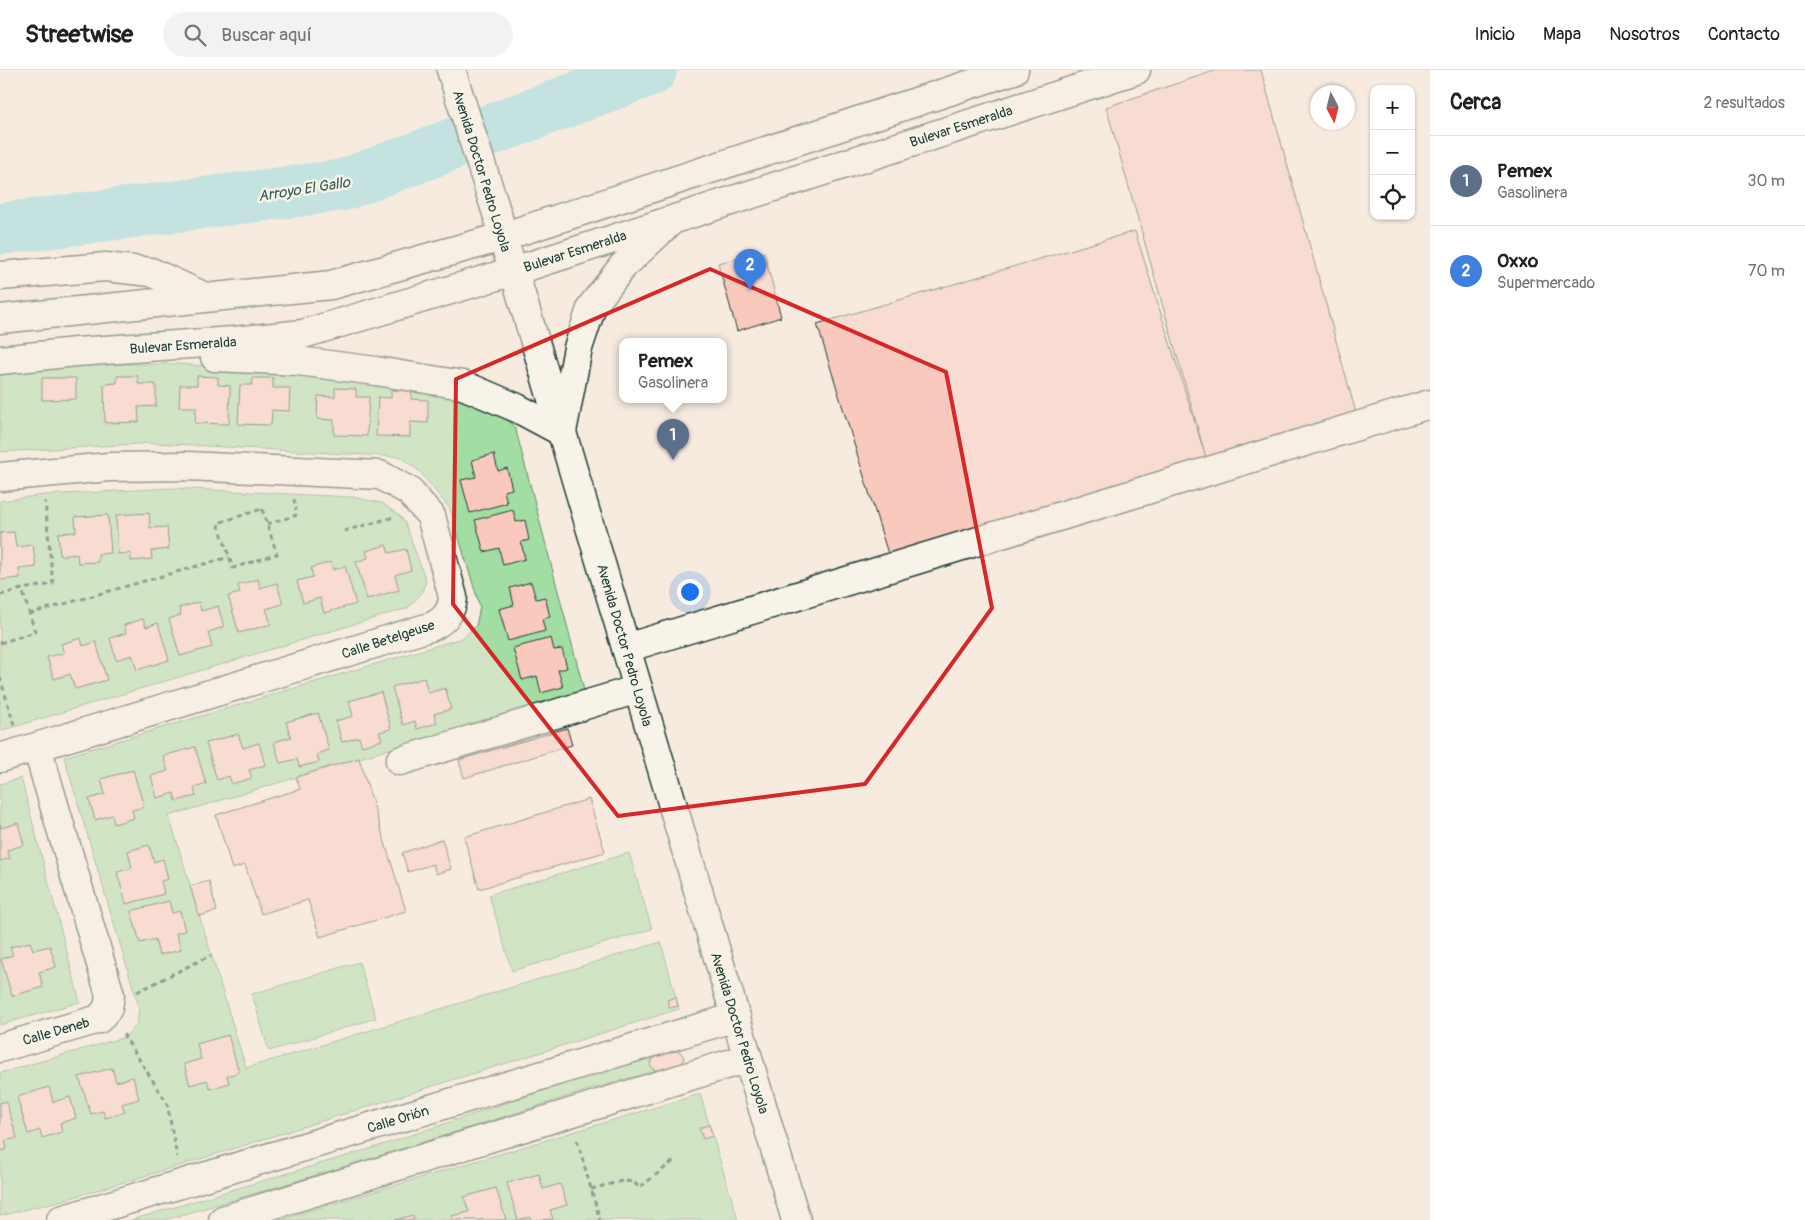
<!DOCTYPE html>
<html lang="es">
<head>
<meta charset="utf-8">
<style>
	:root { --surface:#fff; --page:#f2f2f2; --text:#202124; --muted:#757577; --line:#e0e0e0; --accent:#ea580c }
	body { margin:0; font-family:Pangolin,sans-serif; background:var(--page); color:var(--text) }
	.controls { position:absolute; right:15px; top:15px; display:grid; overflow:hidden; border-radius:10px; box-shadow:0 1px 4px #0004 }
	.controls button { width:45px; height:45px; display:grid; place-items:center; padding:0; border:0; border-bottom:1px solid var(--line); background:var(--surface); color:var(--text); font:25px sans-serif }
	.compass { position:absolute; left:1310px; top:15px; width:45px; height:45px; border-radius:50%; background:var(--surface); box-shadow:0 1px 4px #0004; rotate:173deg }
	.you { position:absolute; left:689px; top:521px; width:18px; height:18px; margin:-12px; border:4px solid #fff; border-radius:50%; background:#1a73e8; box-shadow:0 0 0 8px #1a73e833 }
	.badge { display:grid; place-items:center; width:32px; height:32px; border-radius:50%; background:var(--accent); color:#fff; font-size:16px; font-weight:700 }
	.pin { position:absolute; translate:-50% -41px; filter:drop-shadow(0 1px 2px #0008) }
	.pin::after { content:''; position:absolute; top:26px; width:18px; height:15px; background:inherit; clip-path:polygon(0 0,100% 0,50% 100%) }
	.popup { position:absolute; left:619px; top:268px; width:108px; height:65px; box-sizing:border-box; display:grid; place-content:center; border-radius:10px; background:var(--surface); filter:drop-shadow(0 1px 4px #0005); font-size:16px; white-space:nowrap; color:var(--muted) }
	.popup b { font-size:19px; color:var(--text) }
	.popup::after { content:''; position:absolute; left:50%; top:100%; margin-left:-10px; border:10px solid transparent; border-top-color:var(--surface) }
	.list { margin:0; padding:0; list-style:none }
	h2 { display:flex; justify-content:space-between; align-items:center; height:65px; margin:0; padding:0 20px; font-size:21px }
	h2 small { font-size:16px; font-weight:400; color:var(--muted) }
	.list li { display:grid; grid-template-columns:32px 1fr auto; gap:15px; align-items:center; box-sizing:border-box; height:90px; padding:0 20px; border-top:1px solid var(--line) }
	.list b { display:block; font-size:19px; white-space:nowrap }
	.list p { margin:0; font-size:16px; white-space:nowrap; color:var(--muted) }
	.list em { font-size:16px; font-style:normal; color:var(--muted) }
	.icon { flex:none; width:28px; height:28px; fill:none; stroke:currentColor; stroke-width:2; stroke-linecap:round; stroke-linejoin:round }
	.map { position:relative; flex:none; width:1430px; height:1150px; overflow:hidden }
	header { display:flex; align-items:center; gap:30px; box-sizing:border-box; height:70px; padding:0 25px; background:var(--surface); border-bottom:1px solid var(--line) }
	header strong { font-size:24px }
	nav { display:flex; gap:28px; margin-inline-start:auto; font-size:18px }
	.search { width:350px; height:45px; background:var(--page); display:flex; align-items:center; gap:12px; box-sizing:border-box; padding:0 18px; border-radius:28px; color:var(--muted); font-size:19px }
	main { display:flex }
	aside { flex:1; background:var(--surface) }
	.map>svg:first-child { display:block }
	.green { fill:#a2dda4; stroke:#608d6c }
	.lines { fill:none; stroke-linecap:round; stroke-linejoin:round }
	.river { stroke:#86d8dd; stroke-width:52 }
	.building { fill:#f9c9be; stroke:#1f3d34 }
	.minor-casing { stroke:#1f3d34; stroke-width:31 }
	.major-casing { stroke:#1f3d34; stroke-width:31 }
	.highway-casing { stroke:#1f3d34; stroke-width:31 }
	.path { stroke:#1f3d34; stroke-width:3; stroke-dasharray:5 4; stroke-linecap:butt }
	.minor { stroke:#f7f3e8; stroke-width:28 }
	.major { stroke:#f7f3e8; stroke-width:28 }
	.highway { stroke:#f7f3e8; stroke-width:28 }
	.marked { fill:none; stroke:#d62828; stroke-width:4; stroke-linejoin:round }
	.labels { text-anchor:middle; stroke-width:5; stroke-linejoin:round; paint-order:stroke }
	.street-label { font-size:14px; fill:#1f3d34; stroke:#f7f3e8 }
	.water-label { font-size:15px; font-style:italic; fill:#345c56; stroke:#f7f3e8 }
</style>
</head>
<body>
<header>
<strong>Streetwise</strong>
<div class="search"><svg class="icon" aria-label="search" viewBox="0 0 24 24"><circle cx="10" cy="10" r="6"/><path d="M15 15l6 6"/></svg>Buscar aquí</div>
<nav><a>Inicio</a><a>Mapa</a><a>Nosotros</a><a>Contacto</a></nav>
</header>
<main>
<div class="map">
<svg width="1430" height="1150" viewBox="0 0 1430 1150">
	<rect width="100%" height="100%" fill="#f7ebe0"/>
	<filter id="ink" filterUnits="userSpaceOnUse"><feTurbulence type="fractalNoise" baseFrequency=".02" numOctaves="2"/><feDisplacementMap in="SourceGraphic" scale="10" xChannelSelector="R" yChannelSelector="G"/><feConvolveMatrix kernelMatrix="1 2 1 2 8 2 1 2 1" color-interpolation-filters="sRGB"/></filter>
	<g filter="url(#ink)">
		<g class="green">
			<polygon points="82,294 178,294 399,311 494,338 515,357 584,620 169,746 246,998 661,872 679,939 178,1096 67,1129 0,1146 0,1003 125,967 137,954 139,937 64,687 462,568 476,556 480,537 450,439 420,402 401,387 154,373 0,382 0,304"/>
			<polygon points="171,418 352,427 382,433 400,446 405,453 426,511 421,524 408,538 0,661 0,431 44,425"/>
			<polygon points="21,708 80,932 0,955 0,714"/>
			<polygon points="629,783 652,859 512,901 489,825"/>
			<polygon points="359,892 376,948 269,981 252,924"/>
			<polygon points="656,987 652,989 651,996 653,1000 659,1000 591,1019 377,1087 165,1150 131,1150 373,1078 586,1006"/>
			<polygon points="700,1024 738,1150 279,1150"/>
		</g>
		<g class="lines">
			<polyline class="river" points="0,159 343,115 651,0"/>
		</g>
		<g class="building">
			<polygon points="1217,0 1261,0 1358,350 1207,391 1106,37"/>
			<polygon points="1135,161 1207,391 889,487 817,254"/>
			<polygon points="764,182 781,247 737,261 718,193"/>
			<polygon points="117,306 138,306 138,314 156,314 156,336 138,337 139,352 105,353 104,314 117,313"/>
			<polygon points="197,306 218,307 218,315 230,316 229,354 195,353 196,337 179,337 180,315 197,315"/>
			<polygon points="42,308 76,308 76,329 42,330"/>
			<polygon points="253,308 273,308 273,318 290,318 289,341 272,340 271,355 238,354 240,315 252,315"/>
			<polygon points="335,318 356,319 356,327 369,327 367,366 334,365 334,350 317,349 318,326 335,327"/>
			<polygon points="391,320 412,321 411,329 428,330 428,353 410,352 410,367 376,366 378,327 391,328"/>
			<polygon points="494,384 498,401 507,398 512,419 504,421 507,433 470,443 461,410 476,407 472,390"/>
			<polygon points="513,440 516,452 525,450 529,470 521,472 525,489 503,495 499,478 484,482 475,450"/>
			<polygon points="149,443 150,458 167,457 169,479 151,481 152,489 131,491 131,483 118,484 116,445"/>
			<polygon points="108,445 111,483 98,484 98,492 78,493 77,484 60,486 58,463 76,462 75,447"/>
			<polygon points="14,462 16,477 33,475 36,497 19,499 20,508 0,510 0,463"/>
			<polygon points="386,475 389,483 406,479 411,500 395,505 399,520 367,529 356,492 368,488 366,481"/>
			<polygon points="331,492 333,500 345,496 356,534 324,543 320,528 303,533 297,511 313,507 311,498"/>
			<polygon points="258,509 260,518 277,513 283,534 266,539 271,554 239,563 228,526 240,523 238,515"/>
			<polygon points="531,512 536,529 545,527 550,547 542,549 545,561 508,571 499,539 514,535 510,518"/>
			<polygon points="199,532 201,541 218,536 224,557 208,562 212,577 180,586 169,549 181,545 179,538"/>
			<polygon points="143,549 146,557 158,553 169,590 137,600 132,585 116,590 110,568 126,563 124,555"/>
			<polygon points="81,568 83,576 96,572 107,610 75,619 70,604 54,609 47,587 64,583 61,574"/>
			<polygon points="551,568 554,580 562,579 567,598 558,600 563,617 541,623 537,606 522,610 513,578"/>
			<polygon points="424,608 428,623 445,618 451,639 434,644 437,653 417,659 415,651 403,655 392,617"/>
			<polygon points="381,622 391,659 379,662 382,670 362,676 359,667 342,672 336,651 353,646 349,631"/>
			<polygon points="318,643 329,680 317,684 319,692 299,697 297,689 280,693 274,672 291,667 286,652"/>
			<polygon points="567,658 572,675 464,708 459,690"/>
			<polygon points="238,664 243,678 259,673 265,695 249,700 252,708 232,714 229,706 217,710 206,673"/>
			<polygon points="195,677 206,714 194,718 196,726 176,731 174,723 157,728 151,706 168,701 163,686"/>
			<polygon points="359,688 406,841 320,867 308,830 261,844 245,795 232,799 216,745 300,719 296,707"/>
			<polygon points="133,700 144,737 132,740 134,748 114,754 112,745 95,750 89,729 105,724 101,709"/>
			<polygon points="589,729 605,782 479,819 464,767"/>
			<polygon points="18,753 24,775 7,780 10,788 0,791 0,754 1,758"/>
			<polygon points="442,769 451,799 436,804 433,794 408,802 402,783"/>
			<polygon points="149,775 154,792 163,789 168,809 161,811 164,824 126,834 117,802 132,798 128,781"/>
			<polygon points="209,811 217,841 199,846 190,816"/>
			<polygon points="169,831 172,843 180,841 185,861 176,863 181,880 159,885 155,869 140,873 131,841"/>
			<polygon points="30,872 33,880 50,876 56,897 39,902 43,917 12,926 1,889 13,885 10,877"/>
			<polygon points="676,927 678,936 670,938 667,930"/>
			<polygon points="228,965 239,1002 227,1006 229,1013 210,1019 207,1010 190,1015 184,994 201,989 197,974"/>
			<polygon points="674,981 679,981 682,984 684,988 682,993 659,1000 655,1000 652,998 650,994 654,988"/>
			<polygon points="112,998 116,1012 133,1007 139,1029 122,1034 125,1042 105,1048 103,1041 91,1044 79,1007"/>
			<polygon points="49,1017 53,1032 70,1027 76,1048 60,1053 62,1062 42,1068 40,1060 28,1064 17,1027"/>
			<polygon points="6,1031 17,1068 5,1071 7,1079 0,1081 0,1033"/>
			<polygon points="709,1055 713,1066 703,1069 699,1058"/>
			<polygon points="539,1104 543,1119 560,1114 567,1135 550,1140 553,1149 531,1150 530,1147 518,1150 507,1113"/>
			<polygon points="496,1118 506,1150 453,1150 452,1146 469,1142 464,1127"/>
			<polygon points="413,1145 414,1150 395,1150"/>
		</g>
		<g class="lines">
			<g class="minor-casing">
				<g id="minor">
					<path d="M 0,407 L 109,397 L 187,396 L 380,405 L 409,421 L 431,446 L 453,527 C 452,541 446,549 433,556 L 0,688"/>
					<polyline points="626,578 1430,334"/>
					<polyline points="400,691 638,619"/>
					<polyline points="0,978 99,949 108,938 110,925 37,677"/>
					<polyline points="61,1150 736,947"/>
					<polyline points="223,1150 748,988"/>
				</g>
			</g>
			<g class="major-casing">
				<polyline id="major" points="451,0 498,147 502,167 514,201 796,1150"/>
			</g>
			<g class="highway-casing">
				<g id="highway">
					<polyline points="0,206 105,197 151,202 205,227"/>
					<polyline points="0,249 331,215 502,167 1014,0"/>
					<polyline points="215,287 298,291 376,301 463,315 517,338 562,362 578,278 592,236 623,196 668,154"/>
					<polyline points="0,290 76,282 233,271 303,264 514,201 1136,0"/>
				</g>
			</g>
			<g class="path">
				<polyline points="294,429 296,440"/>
				<polygon points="262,439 277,484 233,498 218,453"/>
				<polyline points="267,454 297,445"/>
				<polyline points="344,461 394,447"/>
				<polyline points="0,525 22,519 53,514 45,431"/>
				<polyline points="29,544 229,487"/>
				<polyline points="0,573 35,562 22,519"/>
				<polyline points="0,607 14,655"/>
				<polyline points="137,922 211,885"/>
				<polyline points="123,964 167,1033 177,1087"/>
				<polyline points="577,1070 600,1150"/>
				<polyline points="591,1119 622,1111 634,1112 639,1118 675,1090"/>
			</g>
			<use href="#minor" class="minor"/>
			<use href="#major" class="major"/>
			<use href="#highway" class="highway"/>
		</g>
	</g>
	<path d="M0 0H1430V1150H0ZM 710,199 L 946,302 L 992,538 L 865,714 L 618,746 L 453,534 L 456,309 Z" fill="#f7ebe0" fill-opacity=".55" fill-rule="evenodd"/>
	<path class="marked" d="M 710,199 L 946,302 L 992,538 L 865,714 L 618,746 L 453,534 L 456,309 Z"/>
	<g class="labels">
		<g class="street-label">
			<text transform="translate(961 56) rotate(-18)" y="5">Bulevar Esmeralda</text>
			<text transform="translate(482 101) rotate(73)" y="5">Avenida Doctor Pedro Loyola</text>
			<text transform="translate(575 181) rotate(-18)" y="5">Bulevar Esmeralda</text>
			<text transform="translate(183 275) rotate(-4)" y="5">Bulevar Esmeralda</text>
			<text transform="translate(388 569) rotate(-18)" y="5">Calle Betelgeuse</text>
			<text transform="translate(625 575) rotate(74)" y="5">Avenida Doctor Pedro Loyola</text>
			<text transform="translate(56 961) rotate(-16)" y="5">Calle Deneb</text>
			<text transform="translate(740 963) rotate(73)" y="5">Avenida Doctor Pedro Loyola</text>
			<text transform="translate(398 1049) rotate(-17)" y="5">Calle Orión</text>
		</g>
		<g class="water-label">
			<text transform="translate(304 119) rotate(-9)" y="5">Arroyo El Gallo</text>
		</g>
	</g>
</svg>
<div class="controls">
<button>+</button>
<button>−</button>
<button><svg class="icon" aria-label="locate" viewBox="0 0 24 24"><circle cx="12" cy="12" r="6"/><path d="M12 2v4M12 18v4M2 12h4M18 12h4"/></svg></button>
</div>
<svg class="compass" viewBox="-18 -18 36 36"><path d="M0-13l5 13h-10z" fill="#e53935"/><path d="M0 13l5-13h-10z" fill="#757577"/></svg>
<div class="you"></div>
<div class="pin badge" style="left:673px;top:390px;background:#5c6f8a">1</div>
<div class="popup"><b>Pemex</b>Gasolinera</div>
<div class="pin badge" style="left:750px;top:220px;background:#3f7fe0">2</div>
</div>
<aside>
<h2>Cerca<small>2 resultados</small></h2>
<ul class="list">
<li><span class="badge" style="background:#5c6f8a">1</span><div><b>Pemex</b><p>Gasolinera</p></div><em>30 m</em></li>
<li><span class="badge" style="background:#3f7fe0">2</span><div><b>Oxxo</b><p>Supermercado</p></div><em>70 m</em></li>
</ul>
</aside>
</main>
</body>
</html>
